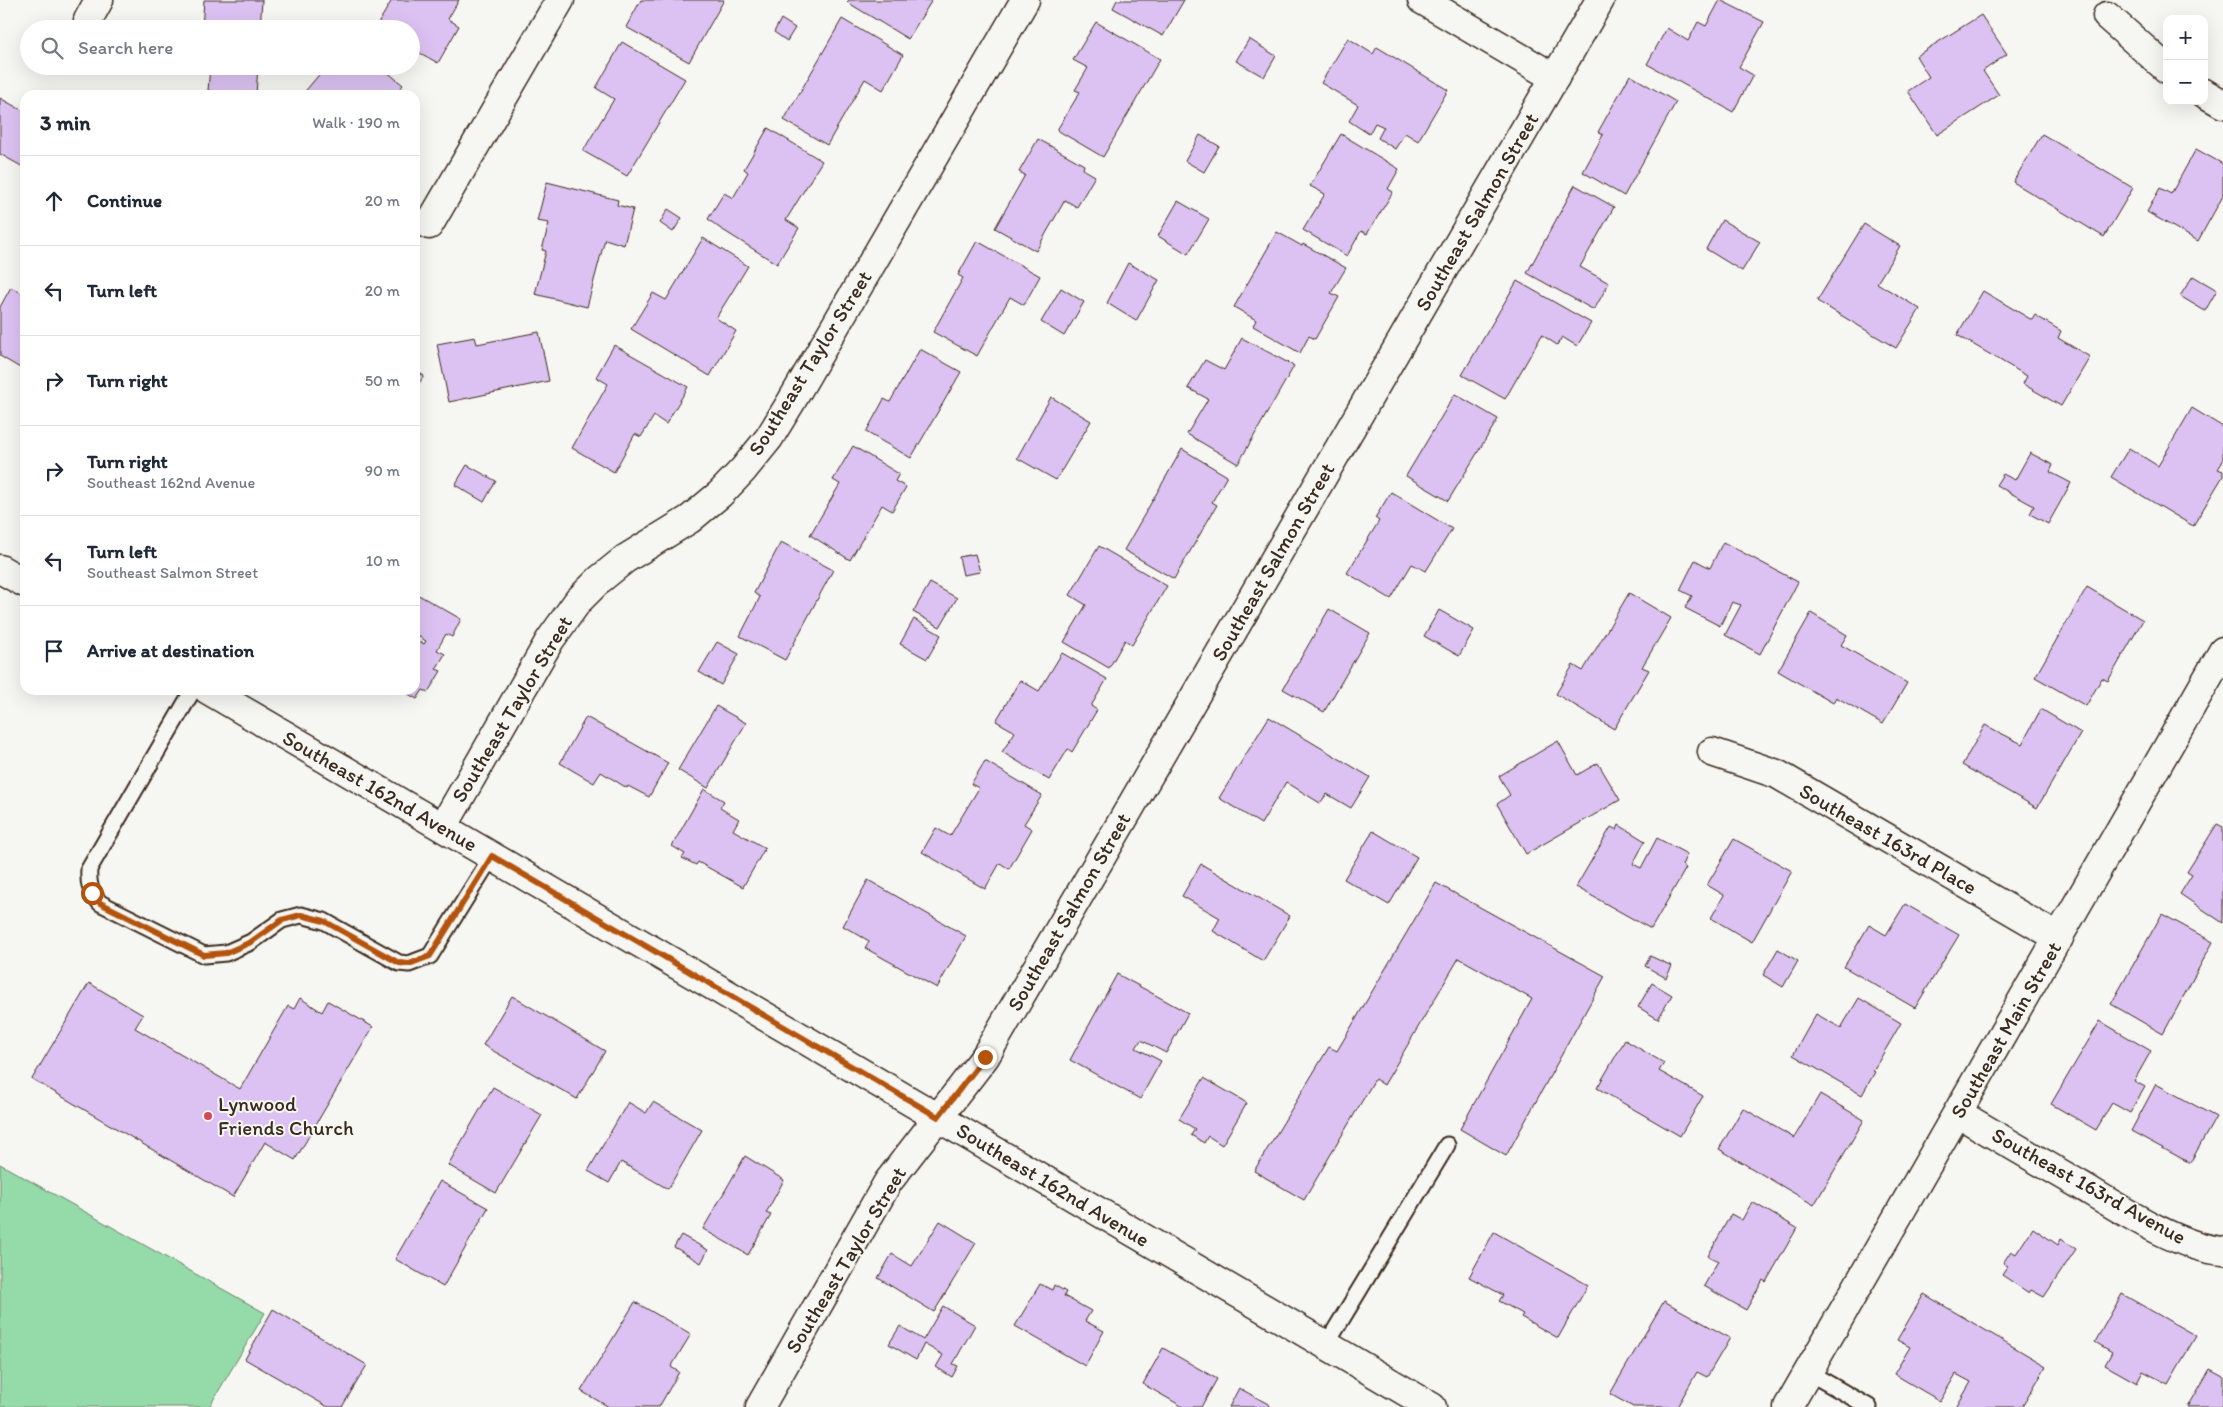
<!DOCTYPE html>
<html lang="en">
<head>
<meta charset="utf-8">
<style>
	:root { --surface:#fff; --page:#f6f6f7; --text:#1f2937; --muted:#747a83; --line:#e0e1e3 }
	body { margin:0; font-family:Itim,sans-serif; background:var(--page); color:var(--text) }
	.controls { position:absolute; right:15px; top:15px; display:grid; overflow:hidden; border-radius:10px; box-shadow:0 5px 20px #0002 }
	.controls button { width:45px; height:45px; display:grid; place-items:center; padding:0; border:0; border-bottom:1px solid var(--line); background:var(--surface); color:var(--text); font:25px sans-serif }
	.stop { position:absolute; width:15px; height:15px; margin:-11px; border:4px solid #b45309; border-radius:50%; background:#fff }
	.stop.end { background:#b45309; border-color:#fff; box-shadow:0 1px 5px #0008 }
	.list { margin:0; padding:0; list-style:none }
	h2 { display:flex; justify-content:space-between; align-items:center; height:65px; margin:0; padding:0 20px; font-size:21px }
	h2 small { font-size:16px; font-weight:400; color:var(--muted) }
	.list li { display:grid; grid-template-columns:32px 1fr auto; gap:15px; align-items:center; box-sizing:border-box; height:90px; padding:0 20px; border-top:1px solid var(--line) }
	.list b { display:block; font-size:19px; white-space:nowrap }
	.list p { margin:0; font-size:16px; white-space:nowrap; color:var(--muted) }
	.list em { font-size:16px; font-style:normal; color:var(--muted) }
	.icon { flex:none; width:28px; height:28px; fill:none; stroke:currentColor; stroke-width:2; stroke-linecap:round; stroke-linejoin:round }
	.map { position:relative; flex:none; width:2223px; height:1407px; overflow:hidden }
	.search { position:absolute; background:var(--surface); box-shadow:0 5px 20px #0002; left:20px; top:20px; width:400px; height:55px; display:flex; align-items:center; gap:12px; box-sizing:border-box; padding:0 18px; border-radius:28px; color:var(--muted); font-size:19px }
	.panel { position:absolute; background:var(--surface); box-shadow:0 5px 20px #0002; left:20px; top:90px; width:400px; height:605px; border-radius:15px }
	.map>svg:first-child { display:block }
	.green { fill:#94dba9; stroke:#688264 }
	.building { fill:#dcc2f2; stroke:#3b2a1e }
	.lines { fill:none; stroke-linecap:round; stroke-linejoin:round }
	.service-casing { stroke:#3b2a1e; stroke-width:19 }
	.minor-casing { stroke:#3b2a1e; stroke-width:31 }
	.tertiary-casing { stroke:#3b2a1e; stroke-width:31 }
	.secondary-casing { stroke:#3b2a1e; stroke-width:31 }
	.service { stroke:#f6f6f2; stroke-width:15 }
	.minor { stroke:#f6f6f2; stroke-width:28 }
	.tertiary { stroke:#f6f6f2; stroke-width:28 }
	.secondary { stroke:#f6f6f2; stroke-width:28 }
	.route { stroke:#b45309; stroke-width:6 }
	.poi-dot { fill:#d1495b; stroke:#f6f6f2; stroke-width:2 }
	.labels { text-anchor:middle; stroke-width:4; stroke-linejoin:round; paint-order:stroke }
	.street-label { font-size:21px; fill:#3b2a1e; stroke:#f6f6f2 }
	.poi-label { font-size:21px; fill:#3b2a1e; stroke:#f6f6f2; text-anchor:start }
</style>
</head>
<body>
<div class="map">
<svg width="2223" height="1407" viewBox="0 0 2223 1407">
	<rect width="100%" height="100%" fill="#f6f6f2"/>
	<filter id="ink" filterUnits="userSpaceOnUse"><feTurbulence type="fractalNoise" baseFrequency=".02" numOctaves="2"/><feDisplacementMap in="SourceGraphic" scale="10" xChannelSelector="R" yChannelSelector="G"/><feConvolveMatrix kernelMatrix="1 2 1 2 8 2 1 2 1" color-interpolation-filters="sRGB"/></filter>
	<g filter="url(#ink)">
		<polygon class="green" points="0,1164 265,1313 209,1407 0,1407"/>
		<g class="building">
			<polygon points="204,0 262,0 260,29 202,29"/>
			<polygon points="392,0 459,0 448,19 459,26 438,63 411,48 411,29 376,27"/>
			<polygon points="641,0 724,0 689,62 626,27"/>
			<polygon points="849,0 932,0 908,39 847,2"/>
			<polygon points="1117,0 1184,0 1163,36 1113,8"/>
			<polygon points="1720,0 1764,22 1739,67 1753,75 1733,112 1647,64 1667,28 1688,41 1698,22 1706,26"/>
			<polygon points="1981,15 2007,54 1983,71 1999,95 1937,135 1908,91 1929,77 1916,56"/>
			<polygon points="781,19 795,28 787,41 774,32"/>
			<polygon points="842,19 903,55 883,90 865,79 827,145 784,120"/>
			<polygon points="1096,22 1160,59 1103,157 1057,130 1080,92 1075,90 1088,68 1073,60"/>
			<polygon points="1348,38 1373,54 1377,47 1448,90 1418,141 1405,133 1395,149 1378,138 1384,127 1375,123 1369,134 1349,121 1358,105 1321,83"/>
			<polygon points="1249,39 1276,56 1264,77 1236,61"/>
			<polygon points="622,42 685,79 627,176 583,151 614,99 596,88"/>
			<polygon points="210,66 258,66 256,94 208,91"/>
			<polygon points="318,66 380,66 403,85 395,95 302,95 323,70"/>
			<polygon points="1630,75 1676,102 1624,196 1583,172 1603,135 1598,132"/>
			<polygon points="0,98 25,112 25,168 0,154"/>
			<polygon points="768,128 822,161 786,220 799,228 777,264 718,227 708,219 724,193 733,198 748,172 744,169"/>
			<polygon points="1341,134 1399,169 1388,189 1393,192 1367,234 1361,231 1347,256 1303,230 1325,194 1310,186"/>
			<polygon points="2042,134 2133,188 2104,237 2013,182"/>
			<polygon points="1200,135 1219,146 1204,172 1185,161"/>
			<polygon points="1038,139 1084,165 1083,169 1095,176 1077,207 1065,200 1036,251 995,228 1025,175 1019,172"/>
			<polygon points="2196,149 2223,164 2223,196 2198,241 2147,212 2160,188 2171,194"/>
			<polygon points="547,182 618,200 617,205 633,209 624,245 605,239 587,307 535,294 546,251 542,250 549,223 537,221"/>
			<polygon points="1575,185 1614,207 1580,267 1609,283 1594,310 1527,273"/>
			<polygon points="1178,201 1209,219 1188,254 1158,236"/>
			<polygon points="668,209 682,218 673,232 660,223"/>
			<polygon points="1722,220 1760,242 1742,271 1706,249"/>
			<polygon points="1864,224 1900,246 1877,283 1920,309 1896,348 1817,301"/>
			<polygon points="1277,232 1302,246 1303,244 1346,268 1331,293 1339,297 1315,339 1309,336 1300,353 1253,326 1256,320 1234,307"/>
			<polygon points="703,238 748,266 716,318 736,331 710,376 631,329 653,293 666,300"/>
			<polygon points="977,241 1040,276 1024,305 1010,297 977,356 933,332 963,278 958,275"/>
			<polygon points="1128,263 1159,280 1136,321 1107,303"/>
			<polygon points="2193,276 2217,290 2205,311 2180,296"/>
			<polygon points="1517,281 1591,323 1577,346 1562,337 1557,345 1542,335 1505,399 1462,375"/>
			<polygon points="11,287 25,295 25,359 20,368 0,356 0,307"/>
			<polygon points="1061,288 1084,302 1064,336 1041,322"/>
			<polygon points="1983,291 2032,320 2035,315 2061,331 2058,338 2090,357 2061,406 2023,384 2027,376 1957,335"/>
			<polygon points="539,332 549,381 449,402 437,344 475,337 477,344"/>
			<polygon points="1242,338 1294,366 1238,464 1187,434 1208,399 1188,388 1205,360 1224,370"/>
			<polygon points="614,345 688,387 666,424 654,416 641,437 635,434 614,472 572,448 608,384 596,377"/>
			<polygon points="920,349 961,372 911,458 866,432 884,399 890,402"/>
			<polygon points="415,370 424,376 415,389"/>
			<polygon points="1455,394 1498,419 1448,501 1406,476"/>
			<polygon points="1051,397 1091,421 1056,480 1017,458"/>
			<polygon points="2192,408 2223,427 2223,461 2218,469 2223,471 2223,476 2193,526 2111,477 2129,448 2158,466"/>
			<polygon points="853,446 899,474 895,481 906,487 892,511 882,505 850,560 810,535 840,484 833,480"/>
			<polygon points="1182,449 1227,476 1212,502 1217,505 1174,579 1124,550"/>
			<polygon points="2030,453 2053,465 2050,472 2071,483 2048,524 2030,514 2034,506 1996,485 2003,474 2015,480"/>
			<polygon points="467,465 496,481 484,502 455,485"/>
			<polygon points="1391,492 1452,529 1426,571 1412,564 1391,599 1347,573 1379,521 1375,518"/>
			<polygon points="781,542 833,570 785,660 740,636 760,597 754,593"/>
			<polygon points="1723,542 1798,582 1760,654 1725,635 1741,605 1732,602 1720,626 1685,608 1692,596 1680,590 1695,560 1710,568"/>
			<polygon points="1099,546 1167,586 1132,645 1125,640 1109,668 1064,642 1086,605 1070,595"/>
			<polygon points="975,554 980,572 963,575 959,557"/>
			<polygon points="930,583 957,598 940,627 913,612"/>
			<polygon points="2087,587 2143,620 2108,681 2102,678 2086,706 2035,677"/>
			<polygon points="415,593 461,619 452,637 446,634 437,650 445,654 436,669 441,671 428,692 423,690 417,699 401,690 415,690 415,639 424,644 426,641 415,634"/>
			<polygon points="1629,593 1671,618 1642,667 1649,670 1614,729 1556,694 1573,665 1583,671"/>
			<polygon points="1329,609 1370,633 1324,712 1283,689"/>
			<polygon points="1439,610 1474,630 1459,656 1424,636"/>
			<polygon points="1811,613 1847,635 1841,645 1907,683 1883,724 1836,697 1833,703 1778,671"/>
			<polygon points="914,619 941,635 927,659 900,644"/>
			<polygon points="717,642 739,654 721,685 699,672"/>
			<polygon points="1062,653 1107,679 1091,706 1097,710 1072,752 1068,749 1049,780 1002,752 1015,732 996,721 1020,680 1039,691"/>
			<polygon points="716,706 746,723 708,788 678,770"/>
			<polygon points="2041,709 2081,733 2037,808 1962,765 1985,725 2022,744"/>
			<polygon points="586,717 668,763 649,797 628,786 627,788 601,772 594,783 560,763"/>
			<polygon points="1269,717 1370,777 1351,808 1327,794 1320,803 1286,782 1261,824 1219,798"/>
			<polygon points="1558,741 1577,775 1598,763 1620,800 1526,854 1497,804 1510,795 1499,776"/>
			<polygon points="985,761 1042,795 1024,824 1032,829 1009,869 1000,863 985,889 922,852 936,828 950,836 979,788 971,784"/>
			<polygon points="704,789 724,801 720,808 739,819 733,830 765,848 743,887 698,862 696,865 682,858 685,854 672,846"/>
			<polygon points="2217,824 2223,827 2223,923 2180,894 2192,875 2187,872"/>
			<polygon points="1619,825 1645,841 1633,864 1641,868 1657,838 1687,854 1682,865 1686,868 1651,929 1576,887 1611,827 1617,830"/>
			<polygon points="1373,831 1417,857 1389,905 1344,879"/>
			<polygon points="1734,839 1792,871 1752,942 1711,918 1724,895 1707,885"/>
			<polygon points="1201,864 1290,916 1263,961 1213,931 1220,918 1182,896"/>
			<polygon points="868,880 966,936 937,988 865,948 869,941 843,926"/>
			<polygon points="1436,883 1605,976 1506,1156 1460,1129 1532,999 1459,958 1384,1085 1375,1079 1304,1200 1254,1171 1329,1047 1337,1051"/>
			<polygon points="1905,904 1959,935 1915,1008 1844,967 1869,925 1886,935"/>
			<polygon points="2162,914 2213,942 2163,1034 2111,1004"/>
			<polygon points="1778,949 1798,961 1783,987 1763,975"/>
			<polygon points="1650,956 1672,966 1666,978 1645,966"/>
			<polygon points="1117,974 1188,1013 1166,1053 1141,1040 1136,1048 1161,1061 1140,1099 1070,1060"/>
			<polygon points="89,983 143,1015 135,1028 240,1089 288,1006 294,1009 300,998 322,1012 328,1001 373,1027 295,1160 265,1142 233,1197 32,1079"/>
			<polygon points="1652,983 1672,995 1658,1019 1638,1007"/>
			<polygon points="512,996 605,1051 577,1099 483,1045"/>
			<polygon points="1859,998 1901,1023 1873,1071 1875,1072 1862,1095 1793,1055 1816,1014 1841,1028"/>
			<polygon points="2100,1021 2151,1051 2134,1081 2145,1087 2130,1113 2112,1103 2096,1130 2051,1104"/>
			<polygon points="1625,1040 1664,1063 1659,1071 1703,1096 1680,1136 1597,1088"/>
			<polygon points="1204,1078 1247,1103 1222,1145 1208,1136 1204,1143 1191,1135 1195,1129 1179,1119"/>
			<polygon points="2156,1084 2216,1117 2190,1163 2131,1131"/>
			<polygon points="493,1087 542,1115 496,1193 448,1165"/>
			<polygon points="1820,1094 1864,1120 1814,1205 1719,1149 1743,1108 1794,1138"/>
			<polygon points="628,1102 646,1113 653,1102 702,1130 668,1189 621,1162 609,1183 588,1171"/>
			<polygon points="745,1156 784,1180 766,1213 771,1215 748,1255 703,1229"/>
			<polygon points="440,1181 488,1208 443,1287 395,1259"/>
			<polygon points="1752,1202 1797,1228 1766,1282 1763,1280 1746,1310 1704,1286 1718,1261 1708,1256 1731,1214 1742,1220"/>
			<polygon points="940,1221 976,1243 934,1312 878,1278 892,1254 912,1266"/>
			<polygon points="2033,1228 2058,1245 2061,1239 2076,1249 2044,1297 2031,1290 2029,1293 2002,1275 2008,1266 2003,1263 2011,1251 2016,1254"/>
			<polygon points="1494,1232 1588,1285 1558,1338 1521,1317 1523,1314 1499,1301 1503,1295 1469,1277"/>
			<polygon points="681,1235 708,1250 701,1263 674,1247"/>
			<polygon points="1040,1284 1052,1290 1054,1285 1066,1292 1064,1296 1091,1311 1085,1321 1104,1331 1085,1366 1015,1326"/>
			<polygon points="1924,1294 2046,1366 2022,1407 1959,1407 1957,1406 1971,1382 1956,1374 1940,1401 1894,1374 1910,1347 1897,1340"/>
			<polygon points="2122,1294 2196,1336 2168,1384 2143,1371 2137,1383 2105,1365 2112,1352 2095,1342"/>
			<polygon points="1664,1301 1730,1338 1707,1377 1697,1372 1677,1407 1633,1407 1610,1394"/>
			<polygon points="635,1302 691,1334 671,1367 679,1372 659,1407 609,1407 581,1391"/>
			<polygon points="943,1306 975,1325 953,1364 958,1366 952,1377 936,1367 943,1355 924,1344 916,1360 889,1344 900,1326 923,1340"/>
			<polygon points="273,1309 367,1365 342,1407 328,1407 245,1359"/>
			<polygon points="1163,1348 1217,1379 1201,1407 1183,1407 1143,1384"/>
			<polygon points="2210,1369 2223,1376 2223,1407 2188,1407"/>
			<polygon points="1239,1388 1270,1405 1269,1407 1229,1407"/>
		</g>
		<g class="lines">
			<g class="service-casing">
				<g id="service">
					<path d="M 193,690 L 89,869 C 88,884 90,891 100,903 L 204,955 L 226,953 L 251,942 L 282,920 L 301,915 L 324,921 L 399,963 L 409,964 L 430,956 L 492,856"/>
					<polyline points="1326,1345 1447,1145"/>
					<polyline points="1808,1372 1869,1407"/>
				</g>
			</g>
			<g class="minor-casing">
				<g id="minor">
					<polyline points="1422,0 1555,78"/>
					<polyline points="2107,16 2167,69"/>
					<polyline points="88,20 99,0"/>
					<polyline points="2204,93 2223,104"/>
					<polyline points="429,225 560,0"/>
					<polyline points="1712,752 1777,774 2059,938"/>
					<polyline points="443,827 550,640 578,601 599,580 625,559 690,519 720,494 743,470 769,438 791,402 1025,0"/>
					<path d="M 1958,1113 C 1999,1138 2041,1162 2082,1186 C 2120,1209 2180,1248 2223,1251"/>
					<polyline points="760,1407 888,1182 985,1057 1600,0"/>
				</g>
			</g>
			<g class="tertiary-casing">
				<polyline id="tertiary" points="1788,1407 2223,651"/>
			</g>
			<g class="secondary-casing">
				<g id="secondary">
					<polyline points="0,569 25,583"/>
					<polyline points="208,690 1432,1407"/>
				</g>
			</g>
			<use href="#service" class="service"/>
			<use href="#minor" class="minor"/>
			<use href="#tertiary" class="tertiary"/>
			<use href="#secondary" class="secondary"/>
		</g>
	</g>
	<g class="lines" filter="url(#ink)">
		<polyline class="route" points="92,893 100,903 204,955 226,953 251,942 282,920 301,915 324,921 399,963 409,964 430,956 492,856 938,1117 985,1057"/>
	</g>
	<circle class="poi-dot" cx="208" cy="1116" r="5"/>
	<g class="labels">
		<g class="street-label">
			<text transform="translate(1477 212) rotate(-60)" y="7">Southeast Salmon Street</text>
			<text transform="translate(810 363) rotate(-58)" y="7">Southeast Taylor Street</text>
			<text transform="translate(1273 562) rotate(-60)" y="7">Southeast Salmon Street</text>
			<text transform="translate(512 709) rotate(-59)" y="7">Southeast Taylor Street</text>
			<text transform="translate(380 791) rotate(30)" y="7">Southeast 162nd Avenue</text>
			<text transform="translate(1888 839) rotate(30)" y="7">Southeast 163rd Place</text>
			<text transform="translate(1069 912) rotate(-60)" y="7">Southeast Salmon Street</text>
			<text transform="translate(2006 1030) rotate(-60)" y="7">Southeast Main Street</text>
			<text transform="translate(1053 1185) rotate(31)" y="7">Southeast 162nd Avenue</text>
			<text transform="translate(2089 1186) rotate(29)" y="7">Southeast 163rd Avenue</text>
			<text transform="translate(846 1260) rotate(-59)" y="7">Southeast Taylor Street</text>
		</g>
		<g class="poi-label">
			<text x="218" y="1111">Lynwood<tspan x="218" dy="24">Friends Church</tspan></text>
		</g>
	</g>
</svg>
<div class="controls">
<button>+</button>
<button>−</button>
</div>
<div class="stop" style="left:92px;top:893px"></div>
<div class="stop end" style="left:985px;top:1057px"></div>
<div class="search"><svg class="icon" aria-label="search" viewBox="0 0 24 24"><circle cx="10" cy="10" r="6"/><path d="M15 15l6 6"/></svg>Search here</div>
<section class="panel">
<h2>3 min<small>Walk · 190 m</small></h2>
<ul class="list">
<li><svg class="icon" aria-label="ahead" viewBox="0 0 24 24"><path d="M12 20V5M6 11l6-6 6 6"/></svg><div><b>Continue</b></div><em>20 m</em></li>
<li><svg class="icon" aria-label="left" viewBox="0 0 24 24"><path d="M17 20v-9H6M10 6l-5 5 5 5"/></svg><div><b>Turn left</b></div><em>20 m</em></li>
<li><svg class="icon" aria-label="right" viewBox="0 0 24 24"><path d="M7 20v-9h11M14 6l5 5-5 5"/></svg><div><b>Turn right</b></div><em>50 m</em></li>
<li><svg class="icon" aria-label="right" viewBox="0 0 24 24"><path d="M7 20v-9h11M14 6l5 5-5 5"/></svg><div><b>Turn right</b><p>Southeast 162nd Avenue</p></div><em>90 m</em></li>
<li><svg class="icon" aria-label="left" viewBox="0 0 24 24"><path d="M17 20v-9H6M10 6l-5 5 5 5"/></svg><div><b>Turn left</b><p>Southeast Salmon Street</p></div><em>10 m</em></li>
<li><svg class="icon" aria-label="arrive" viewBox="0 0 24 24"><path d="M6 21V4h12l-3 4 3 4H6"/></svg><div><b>Arrive at destination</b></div></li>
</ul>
</section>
</div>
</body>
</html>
